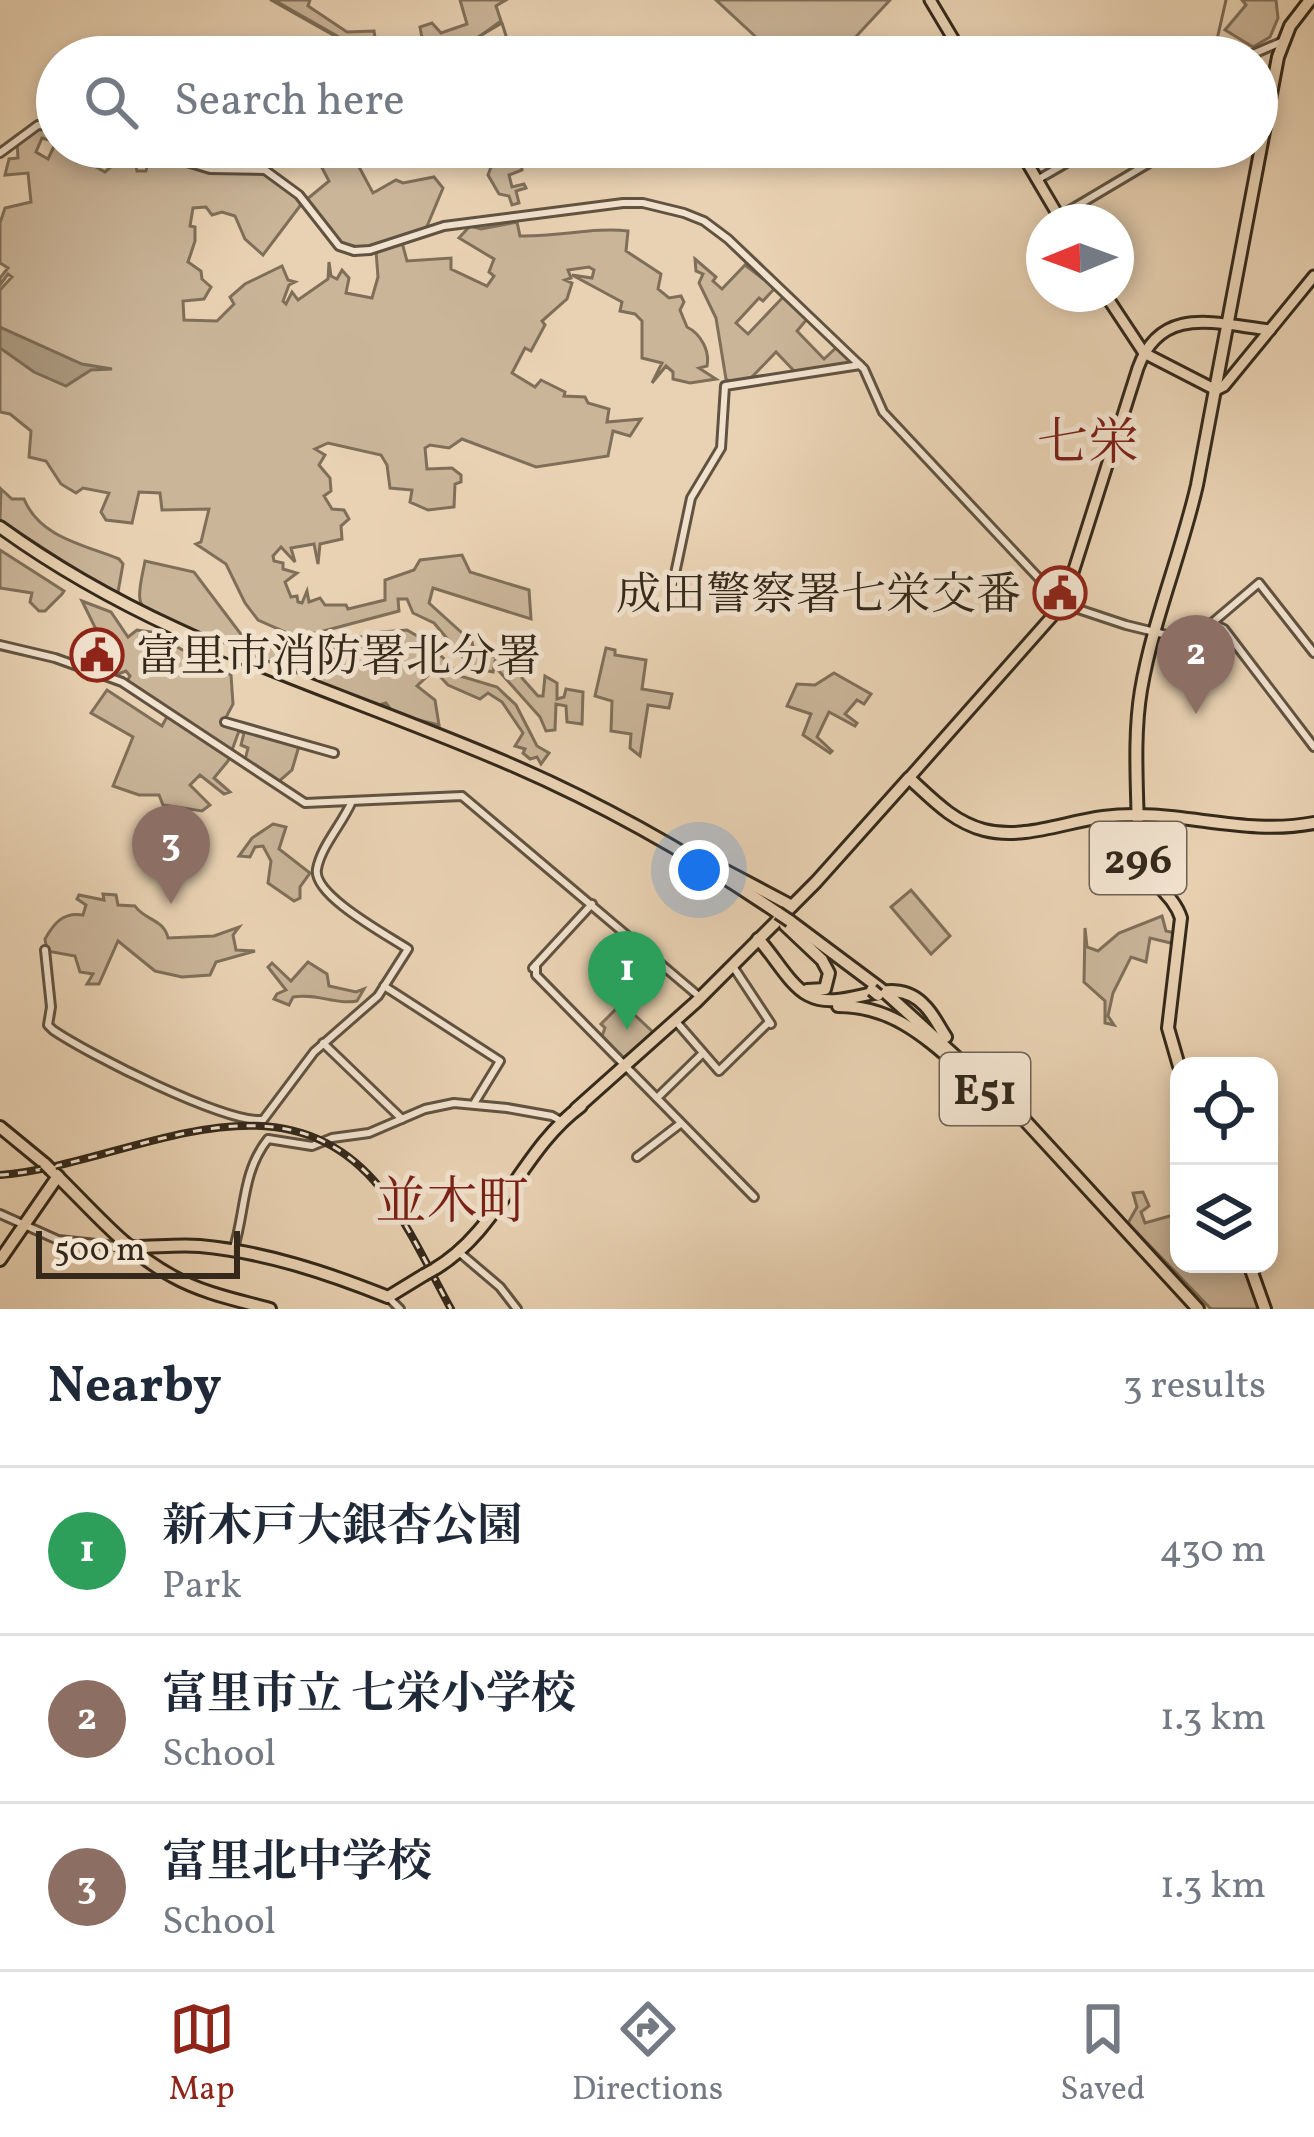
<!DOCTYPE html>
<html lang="en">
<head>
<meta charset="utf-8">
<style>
	:root { --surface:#fff; --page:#f6f6f7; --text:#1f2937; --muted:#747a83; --line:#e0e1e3; --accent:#8f2418 }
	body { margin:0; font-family:Vollkorn,"Noto Serif JP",serif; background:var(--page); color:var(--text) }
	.controls { position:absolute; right:36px; bottom:36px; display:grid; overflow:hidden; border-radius:24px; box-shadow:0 6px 18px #0003 }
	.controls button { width:108px; height:108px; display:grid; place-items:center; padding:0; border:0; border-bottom:3px solid var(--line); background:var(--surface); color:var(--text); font:60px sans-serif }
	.compass { position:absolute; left:1026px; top:204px; width:108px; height:108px; border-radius:50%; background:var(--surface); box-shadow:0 6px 18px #0003; rotate:269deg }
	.scale { position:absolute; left:36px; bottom:30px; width:204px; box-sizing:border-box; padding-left:12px; border:6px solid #34291b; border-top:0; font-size:33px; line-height:42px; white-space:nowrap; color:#34291b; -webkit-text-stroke:9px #f1e2ce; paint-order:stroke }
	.you { position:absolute; left:699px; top:870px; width:42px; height:42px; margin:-30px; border:9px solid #fff; border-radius:50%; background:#1a73e8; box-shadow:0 0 0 18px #1a73e833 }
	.badge { display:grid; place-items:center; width:78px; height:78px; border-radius:50%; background:var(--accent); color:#fff; font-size:39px; font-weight:700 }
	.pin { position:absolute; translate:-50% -99px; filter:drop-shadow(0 3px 6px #0008) }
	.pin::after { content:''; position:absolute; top:63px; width:42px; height:36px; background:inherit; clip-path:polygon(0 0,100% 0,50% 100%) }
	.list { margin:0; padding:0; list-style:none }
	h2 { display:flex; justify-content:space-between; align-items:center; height:156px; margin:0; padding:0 48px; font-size:51px }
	h2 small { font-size:39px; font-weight:400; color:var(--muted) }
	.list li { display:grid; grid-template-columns:78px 1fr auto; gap:36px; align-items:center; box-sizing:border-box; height:168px; padding:0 48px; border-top:3px solid var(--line) }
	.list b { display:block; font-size:45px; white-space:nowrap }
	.list p { margin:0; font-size:39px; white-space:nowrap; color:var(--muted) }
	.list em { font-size:39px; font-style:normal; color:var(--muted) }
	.icon { flex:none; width:66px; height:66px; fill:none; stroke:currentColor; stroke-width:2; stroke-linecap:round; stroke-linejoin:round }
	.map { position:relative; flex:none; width:1314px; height:1309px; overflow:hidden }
	.search { position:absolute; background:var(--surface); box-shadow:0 6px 18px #0003; left:36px; right:36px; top:36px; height:132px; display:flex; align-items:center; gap:30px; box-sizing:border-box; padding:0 42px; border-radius:66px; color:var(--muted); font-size:45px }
	.sheet { height:660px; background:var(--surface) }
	nav { display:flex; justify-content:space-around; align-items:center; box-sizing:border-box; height:168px; border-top:3px solid var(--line); background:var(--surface); font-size:33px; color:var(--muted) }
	nav a { display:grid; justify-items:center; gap:6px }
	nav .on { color:var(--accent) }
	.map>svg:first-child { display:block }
	.green { fill:#cab599; stroke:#7f6f5a; stroke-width:3 }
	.water { fill:#ab997f; stroke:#7b6c57; stroke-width:3 }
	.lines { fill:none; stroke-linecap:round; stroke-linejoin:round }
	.stream { stroke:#7b6c57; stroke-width:3 }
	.minor-casing { stroke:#615341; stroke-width:12 }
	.major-casing { stroke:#34291b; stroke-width:15 }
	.highway-casing { stroke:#34291b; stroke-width:16 }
	.minor { stroke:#f1e2ce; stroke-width:6 }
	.major { stroke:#e9d2b3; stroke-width:9 }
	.highway { stroke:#e9d2b3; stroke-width:10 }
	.rail-casing { stroke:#34291b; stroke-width:8 }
	.rail { stroke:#f1e2ce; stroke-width:3; stroke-dasharray:9; stroke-linecap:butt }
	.highway-bridge-casing { stroke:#34291b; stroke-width:16; stroke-linecap:butt }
	.highway-bridge { stroke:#e9d2b3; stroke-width:10 }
	.labels { text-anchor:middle; stroke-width:10; stroke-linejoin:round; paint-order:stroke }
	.shield { fill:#f1e2ce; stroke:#6d6051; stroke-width:3 }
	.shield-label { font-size:42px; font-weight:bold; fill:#34291b }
	.poi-label { font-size:45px; fill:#34291b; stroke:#f1e2ce; text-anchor:end }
	.quarter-label { font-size:51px; fill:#7a1f14; stroke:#f1e2ce }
</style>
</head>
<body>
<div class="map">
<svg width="1314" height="1309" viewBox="0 0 1314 1309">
	<rect width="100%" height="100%" fill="#e9d2b3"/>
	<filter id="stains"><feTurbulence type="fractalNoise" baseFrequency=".00167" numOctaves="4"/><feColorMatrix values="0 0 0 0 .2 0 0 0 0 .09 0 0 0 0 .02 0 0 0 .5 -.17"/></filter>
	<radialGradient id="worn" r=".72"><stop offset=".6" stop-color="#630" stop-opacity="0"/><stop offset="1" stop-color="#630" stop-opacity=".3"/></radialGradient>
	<g class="green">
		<polygon points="274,0 310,0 308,6 347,32 374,31 376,43 387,40 389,47 402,44 404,48 422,38 420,27 432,23 441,33 467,24 460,0 506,0 496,6 501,21 451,57 374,57"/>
		<polygon points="716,0 890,0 837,57 791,57 788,50 757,38"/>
		<polygon points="1242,0 1276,0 1278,18 1270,37 1253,47 1225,30 1246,5"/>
		<path d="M 39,127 L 48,127 L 47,131 L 54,134 L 49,140 L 42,138 L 36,152 L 48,159 L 57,140 L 57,147 L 73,151 L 77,162 L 86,160 L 91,147 L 100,147 L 93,158 L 96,167 L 105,172 L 113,165 L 113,152 L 132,147 L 137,171 L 146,171 L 151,147 L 210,170 L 266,172 L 303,202 L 263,255 L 245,239 L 235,216 L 222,212 L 212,215 L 206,207 L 193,208 L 190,226 L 195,227 L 195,241 L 188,262 L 201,271 L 202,279 L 211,287 L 204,299 L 183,301 L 184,320 L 217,321 L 234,304 L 230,297 L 245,284 L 282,266 L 288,280 L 295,282 L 289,285 L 283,301 L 286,304 L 292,292 L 298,300 L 328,279 L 329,262 L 331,276 L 337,279 L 342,270 L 349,278 L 346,293 L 372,298 L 378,277 L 376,251 L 340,243 L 306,200 L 329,181 L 311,147 L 368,147 L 368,156 L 358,165 L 373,193 L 396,180 L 403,183 L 434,177 L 443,188 L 425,231 L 401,239 L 407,261 L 451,258 L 451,269 L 487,286 L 494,276 L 489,272 L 494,259 L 459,238 L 470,226 L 481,229 L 517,222 L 520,236 C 557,237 594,227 628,231 L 626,251 L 661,274 L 658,289 L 669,298 L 681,296 L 684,302 L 680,310 L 687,327 C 701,334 710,351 707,366 L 699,368 L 716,379 L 690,383 L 673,379 L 673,372 L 666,366 L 652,383 L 662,363 L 642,358 L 642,321 L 635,314 L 620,311 L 622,302 L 572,275 L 592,278 L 594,270 L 589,267 L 568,270 L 571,278 L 565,280 L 572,283 L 567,299 L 542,321 L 545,325 L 531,351 L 525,348 L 512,373 L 535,387 L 541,380 L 565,392 L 564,396 L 585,397 L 588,403 L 609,409 L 607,422 L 641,419 L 630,436 L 613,431 L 608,456 L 536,467 L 462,439 L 449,448 L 430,445 L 425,448 L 427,469 L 452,468 L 461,475 L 461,482 L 455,484 L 454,507 L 428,510 L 410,502 L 412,490 L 390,488 L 387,465 L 381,455 L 328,443 L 315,449 L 325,455 L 319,465 L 330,478 L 331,491 L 324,496 L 332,509 L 344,510 L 349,519 L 341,526 L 342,539 L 320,544 L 318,564 L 314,544 L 291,548 L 295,562 L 281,547 L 273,556 L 274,561 L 283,563 L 283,569 L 297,573 L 285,582 L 291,597 L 297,596 L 298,602 L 302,603 L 307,591 L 309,602 L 320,598 L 325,605 L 346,605 L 348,609 L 385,600 L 385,580 L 414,570 L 420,560 L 462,555 L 470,572 L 529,590 L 531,619 L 433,588 L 429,603 L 472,642 L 474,651 L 496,657 L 493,672 L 472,668 L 434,623 L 413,613 L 407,599 L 398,599 L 399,611 L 316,633 L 292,635 L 258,620 L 245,603 L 226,564 L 196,544 L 201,542 L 209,509 L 162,510 L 160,493 L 139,492 L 132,523 L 106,520 L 101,512 L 109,493 L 83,488 L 76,493 L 61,484 L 46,461 L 29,457 L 31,431 L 10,414 L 0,412 L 0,290 L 12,277 L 8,274 L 0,285 L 0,278 L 8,268 L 0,263 L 0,223 L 5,208 L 31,202 L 28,173 L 5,175 L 9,159 L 18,158 L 17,143 Z"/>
		<polygon points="451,147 520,147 522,170 509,175 512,187 524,184 526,188 516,191 519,203 512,205 509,196 499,194 488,175 491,167 503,164 499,152 493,148 492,159 449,159"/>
		<polygon points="695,259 716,277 713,281 722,289 745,265 775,288 763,301 759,298 736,323 748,334 784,296 808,318 797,331 824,359 838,346 855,363 796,373 776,352 750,379 731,382 726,379 716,318 699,283 703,274 696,271"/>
		<path d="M 1,489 L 12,499 L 24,499 C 40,538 85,545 119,559 L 123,564 L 118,592 L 115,595 L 0,520 Z"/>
		<polygon points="0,550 64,591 62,594 45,611 39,611 30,602 32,593 0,588"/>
		<path d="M 145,561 L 194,572 L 243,637 L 295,657 L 324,654 L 349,640 L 381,632 L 407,630 L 429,643 L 460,676 L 497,687 L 516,705 L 537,746 L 549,753 L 541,764 L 537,757 L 530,759 L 523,753 L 525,749 L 515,746 L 523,733 L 502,702 L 488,693 L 480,699 L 448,685 L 434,670 L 417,686 L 435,700 L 439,725 L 394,714 L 386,703 L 375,706 L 295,677 L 293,663 L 280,659 L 279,671 L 233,651 L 224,643 L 209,642 L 207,634 C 192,634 143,617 140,600 C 138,589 143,573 145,561 Z"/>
		<polygon points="82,601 111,612 128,637 137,630 151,632 159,643 175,646 231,675 233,704 222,725 299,746 292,770 276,784 244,764 248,748 241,745 244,733 239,731 228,761 214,778 230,792 224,794 200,775 190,785 210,805 202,811 163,805 159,795 139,795 113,786 133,737 91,713 107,690 162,726 169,713 126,683 130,676 126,671 118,674"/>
		<polygon points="606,648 615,650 615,655 646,660 642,689 672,694 669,708 648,705 640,756 630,748 631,734 611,731 612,701 595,696"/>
		<polygon points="499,659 525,665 522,678 538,696 543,696 545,676 557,683 557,699 564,697 566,689 583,692 582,724 567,722 566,706 556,704 555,730 546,731 540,717 498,670"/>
		<polygon points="834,673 871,694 864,704 857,700 845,714 857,723 855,726 829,712 817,737 832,751 830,753 803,735 811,714 787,706 797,684 815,685"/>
		<polygon points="273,824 286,827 279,849 310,873 300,887 300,898 294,901 268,883 271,861 263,846 255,847 250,857 239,856 252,838"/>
		<polygon points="911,890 950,936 931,954 891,907"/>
		<path d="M 103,894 L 116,895 L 118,905 L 135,906 C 144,920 164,919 168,938 L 214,936 L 239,927 L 233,935 L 236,950 L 255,951 L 216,962 L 210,975 L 182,977 L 155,971 L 118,941 L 99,984 L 87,984 L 93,974 L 80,972 L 75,956 L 47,951 L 45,939 C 54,923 63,912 83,915 L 86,905 L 77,899 L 79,895 L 104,900 Z"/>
		<polygon points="1162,916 1166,931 1175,933 1175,944 1150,938 1146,962 1131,957 1113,993 1108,1016 1114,1025 1105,1023 1105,1001 1084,982 1085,928 1087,947 1098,951 1119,933"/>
		<path d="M 308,962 L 327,974 L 329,986 L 356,992 L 364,989 L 357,1001 C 335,1005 318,993 293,997 L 289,1005 L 274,999 L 277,994 L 286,990 L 268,967 L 272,963 L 291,981 Z"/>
		<polygon points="622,1003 656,1035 630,1058 623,1058 602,1036 605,1028 601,1024"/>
		<polygon points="1143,1192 1149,1206 1141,1212 1145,1223 1177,1214 1179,1264 1246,1264 1262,1309 1211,1309 1128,1223 1137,1207 1133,1193"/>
	</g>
	<polygon class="water" points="0,327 82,364 112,369 91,370 66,386 34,372 0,348"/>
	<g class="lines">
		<g class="stream">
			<polyline points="271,0 372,57"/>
			<polyline points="1216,44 1226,0"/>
			<polyline points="456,57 473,40 502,23 507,39"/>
		</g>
		<g class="minor-casing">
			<g id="minor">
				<polyline points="1246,57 1281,42"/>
				<polyline points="154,147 170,157 210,169 265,170 299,195 339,246 354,251 370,250 444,226 623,203 643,203 684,213 704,221 728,239 864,369 883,412 1063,604 1126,625 1175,637 1212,623 1259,583 1314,653"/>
				<polyline points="0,153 38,125 57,126"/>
				<polyline points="1037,180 1094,147"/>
				<polyline points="1060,216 1176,147"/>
				<polyline points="672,588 691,498 721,448 725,386 860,365"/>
				<polyline points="1212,623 1224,629 1314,747"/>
				<polyline points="0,645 55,658 122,682 305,803 462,796 701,998"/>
				<polyline points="225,722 334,753"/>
				<path d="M 45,950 L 51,1007 L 48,1025 L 53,1030 C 88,1054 224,1123 263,1120 L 314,1052 L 378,996 L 408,949 C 387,935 312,895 317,869 C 321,846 343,823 352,801"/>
				<polyline points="536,965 536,975 754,1197"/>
				<polyline points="533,968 592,904"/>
				<polyline points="734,968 771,1024"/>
				<polyline points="384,986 500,1061 475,1102"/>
				<polyline points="679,1025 719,1071 769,1022"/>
				<polyline points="323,1043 402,1119"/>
				<polyline points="657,1098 703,1053"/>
				<polyline points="637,1157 680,1124"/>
				<polyline points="0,1214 58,1240 125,1247"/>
				<path d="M 233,1251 C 246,1212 241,1173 268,1139 L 312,1146 L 332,1138 L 369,1133 L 425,1109 L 454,1103 L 507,1108 L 552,1116 L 561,1121"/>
				<polyline points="460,1253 500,1287 517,1309"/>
				<polyline points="388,1297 400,1309"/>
			</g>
		</g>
		<g class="major-casing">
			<g id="major">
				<polyline points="930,0 964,57"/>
				<polyline points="1018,147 1062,222"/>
				<polyline points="1105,294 1144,353 1216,390 1224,386 1314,276"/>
				<path d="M 909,778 L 1063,604 L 1138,368 C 1161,304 1216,324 1270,330"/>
			</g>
		</g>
		<g class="highway-casing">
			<g id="highway">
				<path d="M 0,527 C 161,644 335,688 514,766 C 606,806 694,856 778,913"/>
				<polyline points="726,871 792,906"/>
				<polyline points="790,921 881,989"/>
				<polyline points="785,925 822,960 829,973 825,989 807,990"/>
				<path d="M 758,939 C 774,955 789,985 808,995 C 846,1015 892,969 925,1006 C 934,1015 939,1027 946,1037"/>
				<polyline points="887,994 1019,1114 1198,1309"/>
				<path d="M 838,1006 C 898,1006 932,1044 976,1081"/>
				<path d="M 1179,1066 L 1168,1028 L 1181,918 C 1173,893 1147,881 1138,857 C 1139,803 1132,744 1141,690 C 1153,620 1181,555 1197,485 L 1278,57 L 1290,26 L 1310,0"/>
				<path d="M 576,1109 L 696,1002 L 816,882 L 909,778 C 932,799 953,822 984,830 C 1023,840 1064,822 1103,817 C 1174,807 1242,837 1314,823"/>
				<polyline points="0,1127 45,1164"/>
				<path d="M 51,1170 C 89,1206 125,1251 172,1276 C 202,1293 237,1300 270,1309"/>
				<path d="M 125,1247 C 150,1248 175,1244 200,1246 C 265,1252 328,1273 388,1297 L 424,1275"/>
				<polyline points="0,1260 58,1176"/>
				<polyline points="1249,1264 1265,1309"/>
				<path d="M 433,1270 C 499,1232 521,1150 581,1106"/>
			</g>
		</g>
		<use href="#minor" class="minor"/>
		<use href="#major" class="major"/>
		<use href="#highway" class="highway"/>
		<g class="rail-casing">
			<path id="rail" d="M 0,1175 C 128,1165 279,1061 381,1189 C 409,1225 429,1269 451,1309"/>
		</g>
		<use href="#rail" class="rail"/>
		<g class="highway-bridge-casing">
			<g id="highway-bridge">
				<polyline points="778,913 790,921"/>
				<polyline points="872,990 878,995"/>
				<polyline points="45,1164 51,1170"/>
				<polyline points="424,1275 433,1270"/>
			</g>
		</g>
		<use href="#highway-bridge" class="highway-bridge"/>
	</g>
	<defs>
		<g id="civic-ring" transform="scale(2.7)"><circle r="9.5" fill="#f1e2ce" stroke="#8f2418" stroke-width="1.5"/><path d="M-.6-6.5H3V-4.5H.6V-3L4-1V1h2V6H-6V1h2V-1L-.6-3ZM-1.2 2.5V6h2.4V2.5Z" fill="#8f2418"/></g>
	</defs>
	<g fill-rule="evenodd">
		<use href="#civic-ring" x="1060" y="593"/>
		<use href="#civic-ring" x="97" y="655"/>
	</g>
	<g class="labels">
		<g class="shield">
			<rect x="1090" y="822" width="96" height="72" rx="9"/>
			<rect x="940" y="1053" width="90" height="72" rx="9"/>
		</g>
		<g class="shield-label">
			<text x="1138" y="873">296</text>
			<text x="985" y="1104">E51</text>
		</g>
		<g class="poi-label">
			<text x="1021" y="609">成田警察署七栄交番</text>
			<text x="136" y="671" text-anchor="start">富里市消防署北分署</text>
		</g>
		<g class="quarter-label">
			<text x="1088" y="459">七栄</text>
			<text x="452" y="1218">並木町</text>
		</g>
	</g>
	<rect width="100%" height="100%" filter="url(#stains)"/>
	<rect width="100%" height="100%" fill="url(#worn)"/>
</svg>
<div class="controls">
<button><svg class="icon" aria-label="locate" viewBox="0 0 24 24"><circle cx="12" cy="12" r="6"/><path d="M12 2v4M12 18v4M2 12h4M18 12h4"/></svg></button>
<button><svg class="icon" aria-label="layers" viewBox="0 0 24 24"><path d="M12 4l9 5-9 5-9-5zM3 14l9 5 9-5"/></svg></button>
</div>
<svg class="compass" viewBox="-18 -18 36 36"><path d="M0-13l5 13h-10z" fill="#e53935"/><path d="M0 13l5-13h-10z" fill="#747a83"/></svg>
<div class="scale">500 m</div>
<div class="you"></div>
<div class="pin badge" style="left:627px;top:1030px;background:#2e9e5b">1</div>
<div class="pin badge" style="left:1196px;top:714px;background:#8d6e63">2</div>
<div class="pin badge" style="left:171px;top:904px;background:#8d6e63">3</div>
<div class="search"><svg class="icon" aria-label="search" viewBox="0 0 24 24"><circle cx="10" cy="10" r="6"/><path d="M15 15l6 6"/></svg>Search here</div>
</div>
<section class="sheet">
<h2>Nearby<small>3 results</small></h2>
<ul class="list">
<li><span class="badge" style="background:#2e9e5b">1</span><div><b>新木戸大銀杏公園</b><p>Park</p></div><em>430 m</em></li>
<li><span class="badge" style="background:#8d6e63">2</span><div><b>富里市立 七栄小学校</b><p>School</p></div><em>1.3 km</em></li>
<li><span class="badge" style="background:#8d6e63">3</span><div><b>富里北中学校</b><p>School</p></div><em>1.3 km</em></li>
</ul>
</section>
<nav>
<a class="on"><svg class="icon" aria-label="map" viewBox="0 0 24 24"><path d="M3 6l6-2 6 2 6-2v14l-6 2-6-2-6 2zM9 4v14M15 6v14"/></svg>Map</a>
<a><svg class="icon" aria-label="directions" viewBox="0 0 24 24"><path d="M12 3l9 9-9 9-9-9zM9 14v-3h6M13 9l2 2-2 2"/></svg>Directions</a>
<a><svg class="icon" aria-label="saved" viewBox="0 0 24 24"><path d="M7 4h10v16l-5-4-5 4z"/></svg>Saved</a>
</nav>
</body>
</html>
